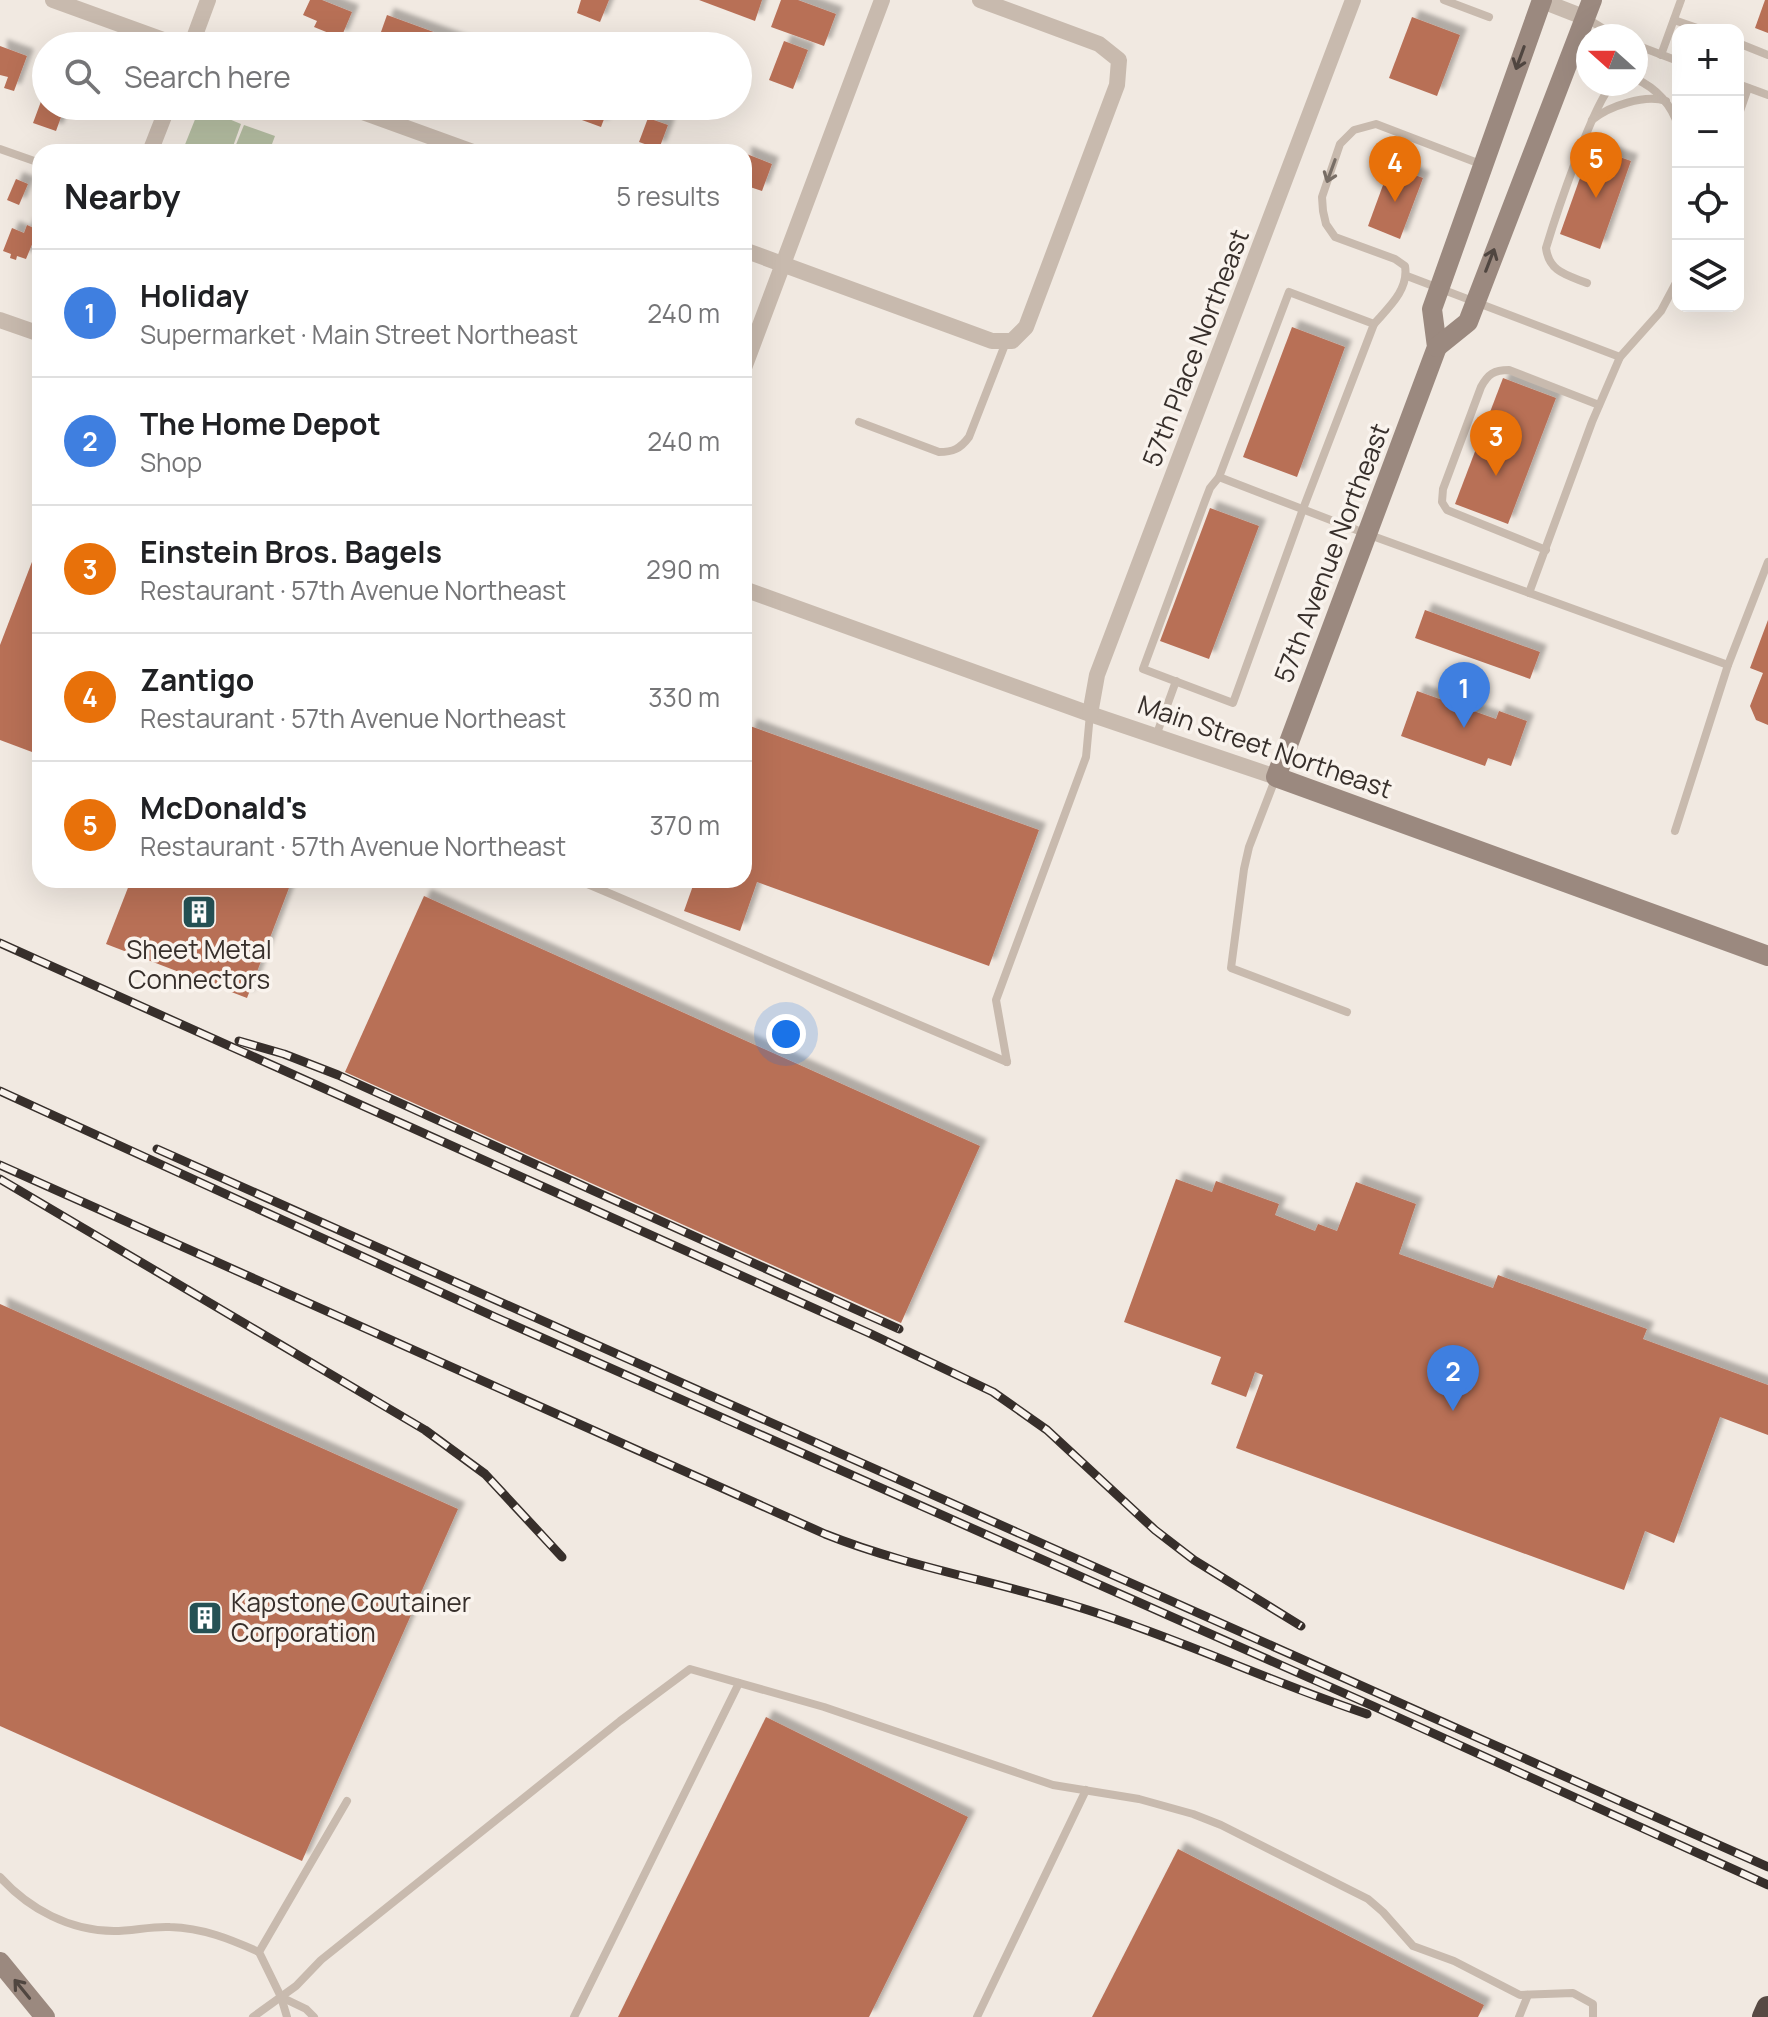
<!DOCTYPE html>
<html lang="en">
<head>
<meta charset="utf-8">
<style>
	:root { --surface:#fff; --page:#f2f2f2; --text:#202124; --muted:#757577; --line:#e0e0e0; --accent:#ea580c }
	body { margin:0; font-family:Manrope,sans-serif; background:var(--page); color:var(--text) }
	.controls { position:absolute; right:24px; top:24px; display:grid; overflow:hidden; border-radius:16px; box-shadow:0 8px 32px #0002 }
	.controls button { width:72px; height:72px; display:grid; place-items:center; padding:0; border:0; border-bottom:2px solid var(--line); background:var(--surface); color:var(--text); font:40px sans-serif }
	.compass { position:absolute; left:1576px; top:24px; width:72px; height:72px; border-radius:50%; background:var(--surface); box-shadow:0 8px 32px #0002; rotate:291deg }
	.you { position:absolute; left:786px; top:1034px; width:28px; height:28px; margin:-20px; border:6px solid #fff; border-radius:50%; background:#1a73e8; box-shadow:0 0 0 12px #1a73e833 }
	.badge { display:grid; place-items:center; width:52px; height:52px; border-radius:50%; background:var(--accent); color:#fff; font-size:26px; font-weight:700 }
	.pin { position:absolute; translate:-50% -66px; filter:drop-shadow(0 2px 4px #0008) }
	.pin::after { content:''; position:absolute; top:42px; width:28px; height:24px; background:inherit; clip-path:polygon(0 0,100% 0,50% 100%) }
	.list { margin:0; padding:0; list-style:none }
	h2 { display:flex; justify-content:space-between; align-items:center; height:104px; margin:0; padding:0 32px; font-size:34px }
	h2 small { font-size:26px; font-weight:400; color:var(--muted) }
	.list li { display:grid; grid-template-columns:52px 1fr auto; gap:24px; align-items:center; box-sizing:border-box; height:128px; padding:0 32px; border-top:2px solid var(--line) }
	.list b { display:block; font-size:30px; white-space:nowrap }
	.list p { margin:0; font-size:26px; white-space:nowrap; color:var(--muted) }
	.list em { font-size:26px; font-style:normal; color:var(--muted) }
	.icon { flex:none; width:44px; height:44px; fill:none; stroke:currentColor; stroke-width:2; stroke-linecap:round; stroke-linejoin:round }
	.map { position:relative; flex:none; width:1768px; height:2017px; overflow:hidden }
	.search { position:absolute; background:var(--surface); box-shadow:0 8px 32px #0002; left:32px; top:32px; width:720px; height:88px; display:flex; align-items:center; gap:20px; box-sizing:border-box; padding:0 28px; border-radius:44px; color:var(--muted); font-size:30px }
	.panel { position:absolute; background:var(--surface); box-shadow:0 8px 32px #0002; left:32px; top:144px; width:720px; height:744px; border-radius:24px }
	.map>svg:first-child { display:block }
	.green { fill:#b5bea2 }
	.building { fill:#b86f57; filter:url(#shadow) }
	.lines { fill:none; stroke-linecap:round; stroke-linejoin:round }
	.lane { stroke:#c8baae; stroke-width:8 }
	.street { stroke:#c8baae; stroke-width:16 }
	.secondary { stroke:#9b897f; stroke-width:20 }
	.highway { stroke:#574a44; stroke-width:24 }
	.rail-casing { stroke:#372f2b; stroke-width:9 }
	.rail { stroke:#f9f3ed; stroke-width:6; stroke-dasharray:18; stroke-linecap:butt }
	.oneway { stroke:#504640 }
	.oneway2 { stroke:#786e66 }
	.labels { text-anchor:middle; stroke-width:7; stroke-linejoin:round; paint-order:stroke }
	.street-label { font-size:26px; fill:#372f2b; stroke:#f9f3ed }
	.poi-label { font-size:26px; fill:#372f2b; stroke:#f9f3ed }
</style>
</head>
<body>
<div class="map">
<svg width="1768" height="2017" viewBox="0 0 1768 2017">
	<defs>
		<filter id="shadow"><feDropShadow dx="7" dy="-7" stdDeviation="2" flood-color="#0004"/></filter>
	</defs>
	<rect width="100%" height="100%" fill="#f1e9e1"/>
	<g class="green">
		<polygon points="200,107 241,124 231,152 182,152"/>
		<polygon points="244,125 275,136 269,152 233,152"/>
	</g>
	<g class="building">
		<polygon points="310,0 322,0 352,12 341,38 314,27 317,21 303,15"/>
		<polygon points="581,0 609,0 600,22 577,13"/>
		<polygon points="699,0 762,0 755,21"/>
		<polygon points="781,0 798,0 836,14 824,46 771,27"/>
		<polygon points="1765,0 1768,0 1768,33 1755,28"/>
		<polygon points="387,15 472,46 376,46"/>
		<polygon points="1412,17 1460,35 1437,96 1389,78"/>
		<polygon points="784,41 808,50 793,89 769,80"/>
		<polygon points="0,46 27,56 14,91 4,88 8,77 0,75"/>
		<polygon points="46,88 46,106 65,106 56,131 33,123"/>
		<polygon points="574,106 609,106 601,127 571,116"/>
		<polygon points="670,106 686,106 681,119 667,114"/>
		<polygon points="648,118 668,125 659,149 639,142"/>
		<polygon points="1591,147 1631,161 1600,249 1560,234"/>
		<polygon points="744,153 772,164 762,191 744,185"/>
		<polygon points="1390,166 1423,178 1400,239 1368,226"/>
		<polygon points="16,179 28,184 19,205 7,200"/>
		<polygon points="27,225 38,230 26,259 17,256 16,260 10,258 11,254 3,251 12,228 24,233"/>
		<polygon points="1292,327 1345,347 1297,477 1243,457"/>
		<polygon points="1503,378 1556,398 1508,524 1455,504"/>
		<polygon points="1210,508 1259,526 1209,659 1160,641"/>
		<polygon points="40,541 40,755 0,740 0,645"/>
		<polygon points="1425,610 1540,652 1530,679 1415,638"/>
		<polygon points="1768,620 1768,725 1756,720 1750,706 1763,673 1750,668"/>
		<polygon points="1417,691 1496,719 1499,711 1527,721 1511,766 1488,758 1485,766 1401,736"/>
		<polygon points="750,726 1039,830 989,966 757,882 740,931 684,911 695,880 744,880 744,744"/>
		<polygon points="131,880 292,880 247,998 106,944"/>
		<polygon points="424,896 980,1146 901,1323 345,1072"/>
		<polygon points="1176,1179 1212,1192 1216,1181 1279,1204 1275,1215 1315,1231 1318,1224 1337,1231 1356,1182 1416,1204 1399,1254 1493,1288 1498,1275 1647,1329 1643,1339 1768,1385 1768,1435 1720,1417 1674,1543 1645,1531 1624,1590 1236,1448 1263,1375 1255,1372 1246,1397 1211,1384 1221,1357 1124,1322"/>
		<polygon points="0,1304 458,1509 302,1861 0,1726"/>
		<polygon points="766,1717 968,1817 869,2017 618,2017"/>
		<polygon points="1178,1849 1484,2005 1478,2017 1092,2017"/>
	</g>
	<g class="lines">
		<g class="lane">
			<polyline points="1444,0 1489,17"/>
			<polyline points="1586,18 1615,36"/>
			<polyline points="1674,20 1703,30"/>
			<polyline points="1738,43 1768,55"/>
			<polyline points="1636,45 1678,61"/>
			<polyline points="1661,55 1681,0"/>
			<path d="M 1636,79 C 1656,88 1672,105 1678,126"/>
			<polyline points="1738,84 1768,95"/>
			<polyline points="1738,117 1748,88"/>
			<path d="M 1592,120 C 1609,106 1645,94 1666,101"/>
			<polyline points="0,149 40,163"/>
			<polyline points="1407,276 1620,357"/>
			<path d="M 1587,283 C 1567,275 1549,272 1546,248 C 1555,218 1594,100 1613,84"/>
			<polygon points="1289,292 1374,324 1303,509 1233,703 1143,669 1205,501 1210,488 1219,477"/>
			<path d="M 1374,324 C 1388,308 1409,290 1405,266 L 1395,259 L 1335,237 L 1326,224 L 1323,211 L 1322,197 L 1340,144 L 1354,130 L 1376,124 L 1483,165"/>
			<path d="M 859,422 L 939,452 C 953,452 960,449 969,437 L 1006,342"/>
			<polyline points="1219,477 1367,534 1728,665"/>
			<path d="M 1546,550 L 1447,510 L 1442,502 L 1443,489 L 1481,387 C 1488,374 1494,370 1509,370 L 1599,405"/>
			<polyline points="1529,593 1592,422 1620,357 1661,311 1678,279"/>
			<polyline points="1156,736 1176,681"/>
			<polyline points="1276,777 1249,847 1244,869 1231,968 1347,1012"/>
			<polyline points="1675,831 1728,665 1768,562"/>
			<polyline points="578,880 1007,1062"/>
			<polyline points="1007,1062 996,1000 1086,757 1090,714"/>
			<path d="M 0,1877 C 29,1909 70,1931 114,1931 C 133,1931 151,1926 170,1927 C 203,1928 230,1939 259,1952"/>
			<polyline points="281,1997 306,2009 314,2017"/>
			<polyline points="253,2017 296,1986 321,1960 620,1721 690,1669 824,1707 1053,1785 1139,1799 1193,1814 1221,1825 1368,1899 1383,1912 1413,1946 1454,1961 1520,1995 1573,1993 1593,2004 1593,2017"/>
			<polyline points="287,2017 281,1997 259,1952 347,1801"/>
			<polyline points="574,2017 739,1683"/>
			<polyline points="977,2017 1086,1790"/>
			<polyline points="1519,2017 1528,1995"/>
		</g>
		<g class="street">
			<polyline points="53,0 180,46"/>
			<polyline points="1540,0 1586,18"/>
			<polyline points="191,46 208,0"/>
			<polyline points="346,106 473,152"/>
			<polyline points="150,152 168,106"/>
			<polyline points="744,250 992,341 1012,341 1026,327 1117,85 1119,60 1099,44 980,0"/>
			<polyline points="0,320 40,334"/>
			<polyline points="744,368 882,0"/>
			<polyline points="744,589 1090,714 1276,777"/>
			<polyline points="1090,714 1097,675 1353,0"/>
		</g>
		<g class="secondary">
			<polyline points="1542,0 1432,309 1437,347 1276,777 1768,956"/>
			<polyline points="1437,347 1468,322 1592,0"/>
			<polyline points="0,1962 45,2017"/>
		</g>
		<polyline class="highway" points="1764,2017 1768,2008"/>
		<g class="rail-casing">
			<g id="rail">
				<polyline points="0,943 869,1333 993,1392 1047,1430 1155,1530 1194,1560 1301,1626"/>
				<polyline points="239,1041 284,1054 338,1075 899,1329"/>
				<polyline points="0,1091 495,1317 1373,1706 1768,1885"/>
				<polyline points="157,1149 1768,1867"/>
				<path d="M 0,1165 L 825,1534 C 910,1568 1001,1582 1088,1610 C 1183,1640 1273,1683 1367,1714"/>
				<polyline points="0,1179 425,1430 485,1474 562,1557"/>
			</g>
		</g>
		<use href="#rail" class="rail"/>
	</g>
	<defs><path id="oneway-shaft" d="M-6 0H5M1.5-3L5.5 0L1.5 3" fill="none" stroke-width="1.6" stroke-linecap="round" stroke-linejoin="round" transform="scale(2)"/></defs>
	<g class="oneway">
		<use href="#oneway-shaft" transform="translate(1520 58) rotate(110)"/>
		<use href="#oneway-shaft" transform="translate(1490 260) rotate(-69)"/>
		<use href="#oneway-shaft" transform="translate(22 1989) rotate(-129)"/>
	</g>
	<use class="oneway2" href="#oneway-shaft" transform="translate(1331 171) rotate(110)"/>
	<defs>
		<g id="building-square" transform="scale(1.8)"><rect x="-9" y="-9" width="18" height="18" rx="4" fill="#255154" stroke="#f9f3ed"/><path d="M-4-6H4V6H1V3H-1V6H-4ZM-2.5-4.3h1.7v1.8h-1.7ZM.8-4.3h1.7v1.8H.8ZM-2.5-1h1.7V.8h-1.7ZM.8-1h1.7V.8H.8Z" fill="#fff"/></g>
	</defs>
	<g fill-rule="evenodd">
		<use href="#building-square" x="199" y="912"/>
		<use href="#building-square" x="205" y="1618"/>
	</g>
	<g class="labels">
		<g class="street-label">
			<text transform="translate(1196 348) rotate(-69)" y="9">57th Place Northeast</text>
			<text transform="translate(1332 553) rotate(-69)" y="9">57th Avenue Northeast</text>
			<text transform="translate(1265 747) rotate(19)" y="9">Main Street Northeast</text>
		</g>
		<g class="poi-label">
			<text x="199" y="959">Sheet Metal<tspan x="199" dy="30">Connectors</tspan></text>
			<text x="231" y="1612" text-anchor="start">Kapstone Coutainer<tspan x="231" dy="30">Corporation</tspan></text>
		</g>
	</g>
</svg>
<div class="controls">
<button>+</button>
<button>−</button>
<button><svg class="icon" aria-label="locate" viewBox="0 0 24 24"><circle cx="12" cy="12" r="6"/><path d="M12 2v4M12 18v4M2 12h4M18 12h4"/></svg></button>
<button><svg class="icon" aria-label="layers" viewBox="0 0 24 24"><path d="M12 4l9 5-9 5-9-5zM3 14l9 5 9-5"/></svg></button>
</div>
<svg class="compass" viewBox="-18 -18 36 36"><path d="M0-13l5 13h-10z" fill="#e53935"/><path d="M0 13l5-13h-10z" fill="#757577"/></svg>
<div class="you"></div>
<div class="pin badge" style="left:1464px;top:728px;background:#3f7fe0">1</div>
<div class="pin badge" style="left:1453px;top:1411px;background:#3f7fe0">2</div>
<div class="pin badge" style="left:1496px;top:476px;background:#e8710a">3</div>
<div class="pin badge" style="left:1395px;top:202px;background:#e8710a">4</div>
<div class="pin badge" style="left:1596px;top:198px;background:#e8710a">5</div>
<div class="search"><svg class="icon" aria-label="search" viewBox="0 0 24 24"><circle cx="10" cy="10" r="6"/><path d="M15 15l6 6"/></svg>Search here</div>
<section class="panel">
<h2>Nearby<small>5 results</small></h2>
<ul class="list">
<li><span class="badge" style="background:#3f7fe0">1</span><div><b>Holiday</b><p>Supermarket · Main Street Northeast</p></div><em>240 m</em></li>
<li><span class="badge" style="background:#3f7fe0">2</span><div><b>The Home Depot</b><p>Shop</p></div><em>240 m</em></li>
<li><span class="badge" style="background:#e8710a">3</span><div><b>Einstein Bros. Bagels</b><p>Restaurant · 57th Avenue Northeast</p></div><em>290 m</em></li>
<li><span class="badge" style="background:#e8710a">4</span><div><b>Zantigo</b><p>Restaurant · 57th Avenue Northeast</p></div><em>330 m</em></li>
<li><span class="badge" style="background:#e8710a">5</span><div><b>McDonald's</b><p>Restaurant · 57th Avenue Northeast</p></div><em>370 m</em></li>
</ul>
</section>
</div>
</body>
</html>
